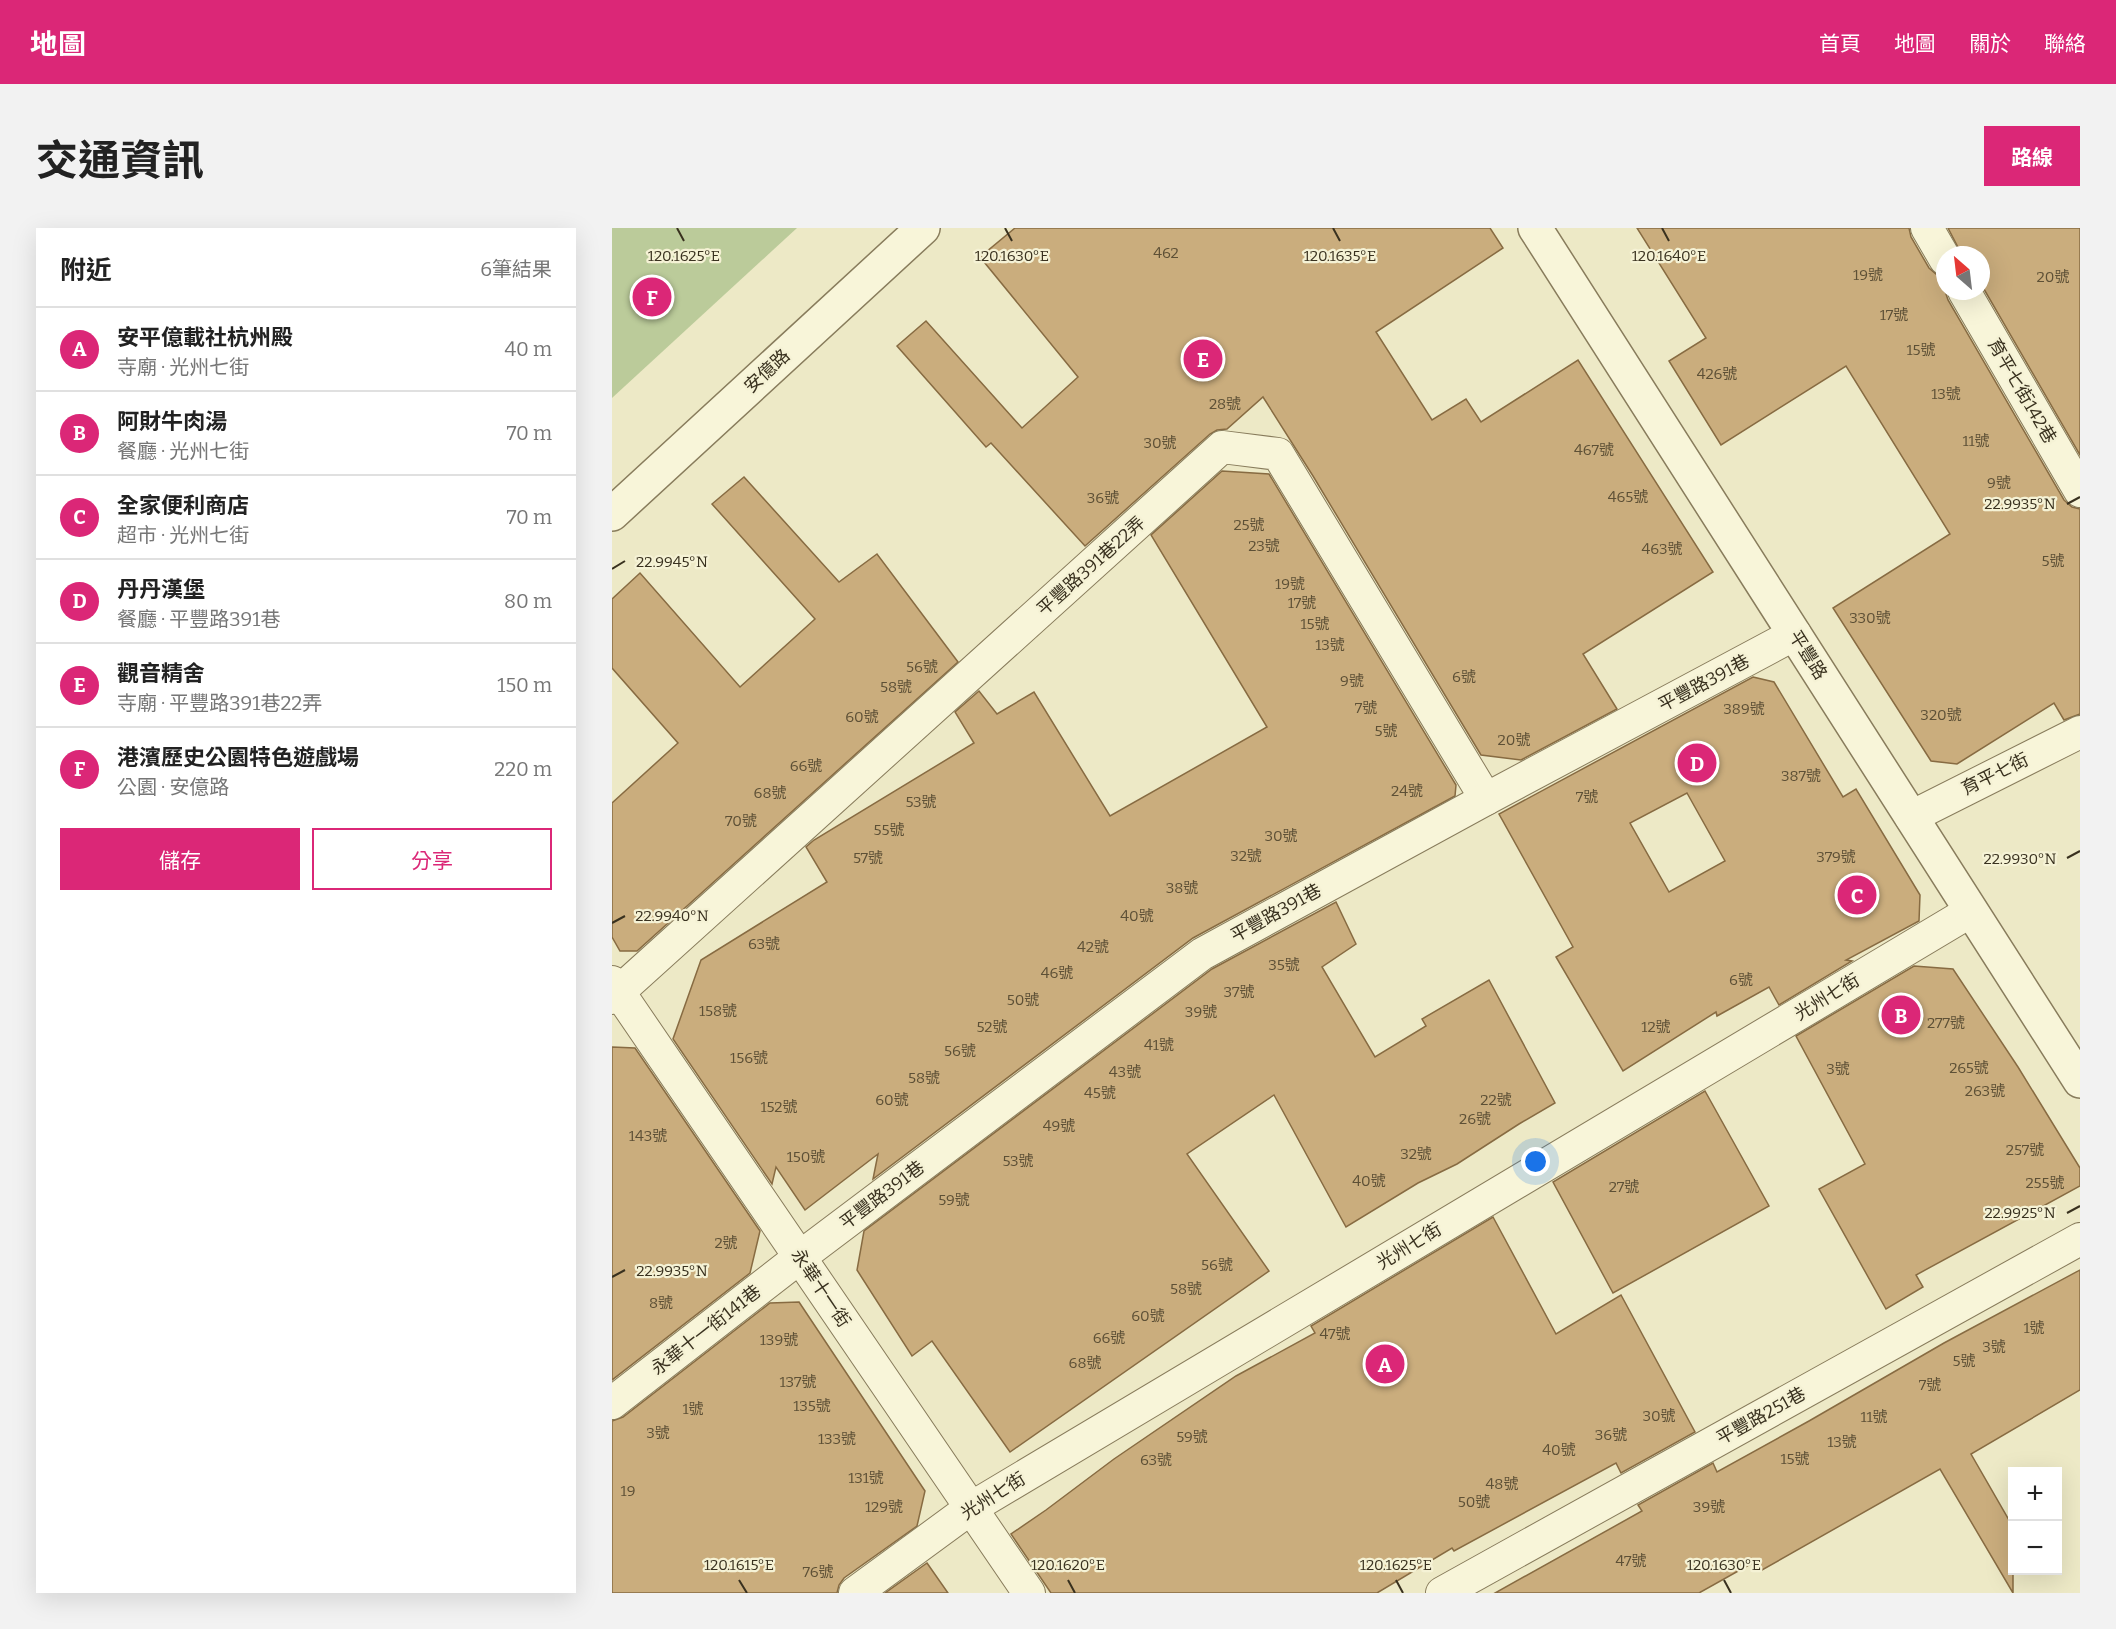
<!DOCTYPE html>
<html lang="zh-TW">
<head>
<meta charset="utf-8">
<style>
	:root { --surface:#fff; --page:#f2f2f2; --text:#222; --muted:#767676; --line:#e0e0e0; --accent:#db2777 }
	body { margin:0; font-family:Bitter,"Noto Sans TC",serif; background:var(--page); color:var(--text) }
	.controls { position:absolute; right:18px; bottom:18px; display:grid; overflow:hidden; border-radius:0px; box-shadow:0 6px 24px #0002 }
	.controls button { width:54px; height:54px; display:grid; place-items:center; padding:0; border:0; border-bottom:2px solid var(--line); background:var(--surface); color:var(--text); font:30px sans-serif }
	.compass { position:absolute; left:1324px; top:18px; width:54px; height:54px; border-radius:50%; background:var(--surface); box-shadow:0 6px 24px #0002; rotate:332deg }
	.you { position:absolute; left:924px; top:934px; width:21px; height:21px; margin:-15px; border:4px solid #fff; border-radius:50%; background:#1a73e8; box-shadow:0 0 0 9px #1a73e833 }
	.badge { display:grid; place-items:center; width:39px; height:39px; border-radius:50%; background:var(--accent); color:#fff; font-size:20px; font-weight:700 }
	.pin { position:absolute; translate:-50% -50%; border:3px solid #fff; box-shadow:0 2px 6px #0006 }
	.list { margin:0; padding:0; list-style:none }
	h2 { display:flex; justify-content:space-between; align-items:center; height:78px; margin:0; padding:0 24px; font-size:26px }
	h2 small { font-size:20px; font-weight:400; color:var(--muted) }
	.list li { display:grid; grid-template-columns:39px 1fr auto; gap:18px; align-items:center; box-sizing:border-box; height:84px; padding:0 24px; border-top:2px solid var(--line) }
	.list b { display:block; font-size:22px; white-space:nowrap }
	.list p { margin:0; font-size:20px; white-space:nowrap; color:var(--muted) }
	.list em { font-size:20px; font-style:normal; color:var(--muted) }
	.actions { display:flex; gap:12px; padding:18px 24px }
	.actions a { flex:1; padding:14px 0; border:2px solid var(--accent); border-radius:0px; text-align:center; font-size:21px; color:var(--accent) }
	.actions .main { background:var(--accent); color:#fff }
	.map { position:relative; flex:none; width:1468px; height:1365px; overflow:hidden; border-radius:0px }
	header { display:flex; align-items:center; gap:36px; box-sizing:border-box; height:84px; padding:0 30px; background:var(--accent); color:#fff }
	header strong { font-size:28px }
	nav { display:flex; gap:33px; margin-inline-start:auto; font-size:21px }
	.intro { display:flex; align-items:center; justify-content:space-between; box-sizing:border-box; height:144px; padding:0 36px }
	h1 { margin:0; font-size:42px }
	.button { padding:15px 27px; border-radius:0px; background:var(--accent); color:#fff; font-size:21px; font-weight:700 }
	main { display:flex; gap:36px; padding:0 36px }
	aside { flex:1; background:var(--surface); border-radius:0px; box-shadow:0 6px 24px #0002 }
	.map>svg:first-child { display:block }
	.green { fill:#bbcb9a }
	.building { fill:#caad7d; stroke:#876b42; stroke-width:1.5; fill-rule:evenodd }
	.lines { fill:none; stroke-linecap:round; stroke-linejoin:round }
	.minor-casing { stroke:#887c5c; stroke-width:34 }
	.tertiary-casing { stroke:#887c5c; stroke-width:36 }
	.minor { stroke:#f8f5d9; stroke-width:32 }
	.tertiary { stroke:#f8f5d9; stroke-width:33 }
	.ticks { fill:none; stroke:#39311f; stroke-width:2 }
	.labels { text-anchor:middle; stroke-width:4.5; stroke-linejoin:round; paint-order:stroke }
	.number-label { font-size:15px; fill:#5d5036 }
	.street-label { font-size:18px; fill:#39311f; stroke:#f5f2d5 }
	.ticks-label { font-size:15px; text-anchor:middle; fill:#39311f; stroke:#f5f2d5; stroke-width:4.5; stroke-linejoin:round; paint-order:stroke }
</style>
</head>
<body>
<header>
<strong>地圖</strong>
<nav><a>首頁</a><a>地圖</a><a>關於</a><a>聯絡</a></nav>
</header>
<div class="intro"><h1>交通資訊</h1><a class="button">路線</a></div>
<main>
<aside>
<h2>附近<small>6筆結果</small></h2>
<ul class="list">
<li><span class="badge">A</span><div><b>安平億載社杭州殿</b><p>寺廟 · 光州七街</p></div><em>40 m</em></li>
<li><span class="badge">B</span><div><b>阿財牛肉湯</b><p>餐廳 · 光州七街</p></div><em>70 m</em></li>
<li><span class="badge">C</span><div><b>全家便利商店</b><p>超市 · 光州七街</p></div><em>70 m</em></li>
<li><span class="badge">D</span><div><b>丹丹漢堡</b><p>餐廳 · 平豐路391巷</p></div><em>80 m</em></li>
<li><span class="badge">E</span><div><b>觀音精舍</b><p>寺廟 · 平豐路391巷22弄</p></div><em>150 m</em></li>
<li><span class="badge">F</span><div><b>港濱歷史公園特色遊戲場</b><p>公園 · 安億路</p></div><em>220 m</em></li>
</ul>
<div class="actions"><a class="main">儲存</a><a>分享</a></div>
</aside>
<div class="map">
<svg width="1468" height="1365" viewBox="0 0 1468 1365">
	<rect width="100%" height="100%" fill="#ede9c6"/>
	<polygon class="green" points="0,0 185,0 0,170"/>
	<g class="building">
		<polygon points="403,0 878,0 891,20 764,104 820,192 854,171 869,194 966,132 1101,344 971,426 1005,481 909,532 869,527 701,248 651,169 615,201 605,202 598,206 473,318 379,215 374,219 285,118 314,93 410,200 466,149 368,29"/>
		<polygon points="1025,0 1297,0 1299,9 1317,40 1324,46 1333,49 1333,63 1336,72 1452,272 1460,279 1468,281 1468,486 1452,492 1442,475 1345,536 1319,533 1221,380 1338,306 1234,138 1109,217 1057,133 1094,110"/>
		<polygon points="1336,0 1468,0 1468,227 1369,56 1369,27 1350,27"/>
		<polygon points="610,243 657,246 844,557 843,568 581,710 261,951 266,926 193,982 164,939 160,956 61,811 89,732 215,654 194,619 202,612 362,515 343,484 367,463 385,486 422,464 498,588 655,499 539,307"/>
		<polygon points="132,249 227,354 265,326 346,434 25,723 8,723 0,709 0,575 66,515 0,440 0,371 28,345 128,459 203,391 100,276"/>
		<path d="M 1141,449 L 1162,454 L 1231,569 L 1244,561 L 1308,667 L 1307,693 L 1234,732 L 1240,733 L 1167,777 L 1157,759 L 1105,788 L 1104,784 L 1011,843 L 944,729 L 961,719 L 887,586 ZM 1075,565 L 1113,633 L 1057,664 L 1018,595 Z"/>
		<polygon points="724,674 744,716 710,739 763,829 814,798 810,791 877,752 943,875 907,896 845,936 806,955 734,999 662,867 575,926 657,1043 398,1224 320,1113 300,1128 245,1042 252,1003 600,741"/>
		<polygon points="1302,738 1341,741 1406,839 1468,940 1468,958 1304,1047 1311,1059 1274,1081 1207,961 1253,936 1184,808"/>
		<polygon points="0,819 23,820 148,1003 138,1045 0,1152"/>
		<polygon points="1093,863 1157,978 1001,1065 941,954"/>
		<polygon points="881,989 944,1106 1009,1067 1083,1204 1009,1245 1004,1235 842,1323 840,1320 765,1365 439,1365 399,1306 434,1282 502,1231 624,1148 703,1105 699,1098"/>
		<polygon points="1468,1042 1468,1162 1359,1226 1401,1299 1401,1365 1328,1241 1150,1342 1144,1333 1087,1365 883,1365 1030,1283 1026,1277 1101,1235 1105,1244 1197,1193 1332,1115"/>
		<polygon points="187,1074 313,1263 305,1298 232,1350 227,1357 225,1365 0,1365 0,1193 11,1189 158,1075"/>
		<polygon points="315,1335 336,1365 273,1365"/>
	</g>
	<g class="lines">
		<g class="minor-casing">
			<g id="minor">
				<polyline points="1315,0 1333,31"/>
				<polyline points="1352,63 1468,263"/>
				<polyline points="1299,589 1468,504"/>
				<polyline points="0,754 417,1365"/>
				<polyline points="0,770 610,219 666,226 874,571"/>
				<polyline points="0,1175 188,1029 590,726 874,571 1183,406"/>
				<polyline points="243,1365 359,1280 1359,683"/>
				<polyline points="830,1365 1468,1011"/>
			</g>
		</g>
		<g class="tertiary-casing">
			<g id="tertiary">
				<polyline points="923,0 1468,853"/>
				<polyline points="0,286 311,0"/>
			</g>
		</g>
		<use href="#minor" class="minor"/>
		<use href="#tertiary" class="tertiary"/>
	</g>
	<path class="ticks" d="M 65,0 L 72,13M 393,0 L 400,13M 721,0 L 728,13M 1050,0 L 1057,13M 1455,276 L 1468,269M 0,341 L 13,333M 1455,630 L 1468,623M 0,695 L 13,688M 1455,985 L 1468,978M 0,1049 L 13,1042M 127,1352 L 135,1365M 456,1352 L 463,1365M 784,1352 L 791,1365M 1112,1352 L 1119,1365"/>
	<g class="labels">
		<g class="number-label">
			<text x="554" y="30">462</text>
			<text x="1256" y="52">19號</text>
			<text x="1441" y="54">20號</text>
			<text x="1282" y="92">17號</text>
			<text x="1309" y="127">15號</text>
			<text x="1105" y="151">426號</text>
			<text x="1334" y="171">13號</text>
			<text x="613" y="181">28號</text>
			<text x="1364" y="218">11號</text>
			<text x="548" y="220">30號</text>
			<text x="982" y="227">467號</text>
			<text x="1387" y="260">9號</text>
			<text x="1016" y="274">465號</text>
			<text x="491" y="275">36號</text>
			<text x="637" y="302">25號</text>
			<text x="652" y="323">23號</text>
			<text x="1050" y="326">463號</text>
			<text x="1441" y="338">5號</text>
			<text x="678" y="361">19號</text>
			<text x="690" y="380">17號</text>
			<text x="1258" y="395">330號</text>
			<text x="703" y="401">15號</text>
			<text x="718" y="422">13號</text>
			<text x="310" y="444">56號</text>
			<text x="852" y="454">6號</text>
			<text x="740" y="458">9號</text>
			<text x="284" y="464">58號</text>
			<text x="754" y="485">7號</text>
			<text x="1132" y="486">389號</text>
			<text x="1329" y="492">320號</text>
			<text x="250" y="494">60號</text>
			<text x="774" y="508">5號</text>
			<text x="902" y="517">20號</text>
			<text x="194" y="543">66號</text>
			<text x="1189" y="553">387號</text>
			<text x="795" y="568">24號</text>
			<text x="158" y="570">68號</text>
			<text x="975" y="574">7號</text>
			<text x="309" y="579">53號</text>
			<text x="129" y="598">70號</text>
			<text x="277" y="607">55號</text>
			<text x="669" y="613">30號</text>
			<text x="634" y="633">32號</text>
			<text x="1224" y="634">379號</text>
			<text x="256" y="635">57號</text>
			<text x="570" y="665">38號</text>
			<text x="525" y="693">40號</text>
			<text x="152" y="721">63號</text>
			<text x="481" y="724">42號</text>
			<text x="672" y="742">35號</text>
			<text x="445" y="750">46號</text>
			<text x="1129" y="757">6號</text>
			<text x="627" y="769">37號</text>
			<text x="411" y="777">50號</text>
			<text x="106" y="788">158號</text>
			<text x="589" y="789">39號</text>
			<text x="1334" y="800">277號</text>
			<text x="380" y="804">52號</text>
			<text x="1044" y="804">12號</text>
			<text x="547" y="822">41號</text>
			<text x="348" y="828">56號</text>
			<text x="137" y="835">156號</text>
			<text x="1357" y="845">265號</text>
			<text x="1226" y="846">3號</text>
			<text x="513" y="849">43號</text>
			<text x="312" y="855">58號</text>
			<text x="1373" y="868">263號</text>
			<text x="488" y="870">45號</text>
			<text x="280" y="877">60號</text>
			<text x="884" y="877">22號</text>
			<text x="167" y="884">152號</text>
			<text x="863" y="896">26號</text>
			<text x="447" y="903">49號</text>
			<text x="36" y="913">143號</text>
			<text x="1413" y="927">257號</text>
			<text x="804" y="931">32號</text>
			<text x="194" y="934">150號</text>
			<text x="406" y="938">53號</text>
			<text x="757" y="958">40號</text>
			<text x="1433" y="960">255號</text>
			<text x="1012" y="964">27號</text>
			<text x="342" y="977">59號</text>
			<text x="114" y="1020">2號</text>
			<text x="605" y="1042">56號</text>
			<text x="574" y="1066">58號</text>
			<text x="49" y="1080">8號</text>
			<text x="536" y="1093">60號</text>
			<text x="1422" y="1105">1號</text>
			<text x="723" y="1111">47號</text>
			<text x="497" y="1115">66號</text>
			<text x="167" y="1117">139號</text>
			<text x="1382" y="1124">3號</text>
			<text x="1352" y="1138">5號</text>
			<text x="473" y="1140">68號</text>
			<text x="186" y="1159">137號</text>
			<text x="1318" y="1162">7號</text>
			<text x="200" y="1183">135號</text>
			<text x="81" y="1186">1號</text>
			<text x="1047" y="1193">30號</text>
			<text x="1262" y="1194">11號</text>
			<text x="46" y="1210">3號</text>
			<text x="999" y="1212">36號</text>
			<text x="580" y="1214">59號</text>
			<text x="225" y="1216">133號</text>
			<text x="1230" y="1219">13號</text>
			<text x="947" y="1227">40號</text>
			<text x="1183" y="1236">15號</text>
			<text x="544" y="1237">63號</text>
			<text x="254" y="1255">131號</text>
			<text x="890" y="1261">48號</text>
			<text x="16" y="1268">19</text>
			<text x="862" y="1279">50號</text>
			<text x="272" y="1284">129號</text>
			<text x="1097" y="1284">39號</text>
			<text x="1019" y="1338">47號</text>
			<text x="206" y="1349">76號</text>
		</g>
		<g class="street-label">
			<text transform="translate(155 143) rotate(-43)" y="6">安億路</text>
			<text transform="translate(1410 163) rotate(60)" y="6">育平七街142巷</text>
			<text transform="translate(479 338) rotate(-42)" y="6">平豐路391巷22弄</text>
			<text transform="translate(1196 427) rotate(58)" y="6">平豐路</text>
			<text transform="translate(1092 455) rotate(-28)" y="6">平豐路391巷</text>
			<text transform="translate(1383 546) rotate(-26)" y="6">育平七街</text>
			<text transform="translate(664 685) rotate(-29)" y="6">平豐路391巷</text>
			<text transform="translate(1215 769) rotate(-31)" y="6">光州七街</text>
			<text transform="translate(270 967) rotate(-37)" y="6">平豐路391巷</text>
			<text transform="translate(797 1018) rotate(-31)" y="6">光州七街</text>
			<text transform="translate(209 1060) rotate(56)" y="6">永華十一街</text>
			<text transform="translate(94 1102) rotate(-38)" y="6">永華十一街141巷</text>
			<text transform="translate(1149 1188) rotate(-29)" y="6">平豐路251巷</text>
			<text transform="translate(381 1268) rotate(-32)" y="6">光州七街</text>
		</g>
	</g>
	<g class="ticks-label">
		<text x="72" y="33">120.1625°E</text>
		<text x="400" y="33">120.1630°E</text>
		<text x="728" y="33">120.1635°E</text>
		<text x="1057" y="33">120.1640°E</text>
		<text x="1408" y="281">22.9935°N</text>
		<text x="60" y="339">22.9945°N</text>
		<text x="1408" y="636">22.9930°N</text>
		<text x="60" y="693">22.9940°N</text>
		<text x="1408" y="990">22.9925°N</text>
		<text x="60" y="1048">22.9935°N</text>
		<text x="127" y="1342">120.1615°E</text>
		<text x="456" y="1342">120.1620°E</text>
		<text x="784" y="1342">120.1625°E</text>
		<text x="1112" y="1342">120.1630°E</text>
	</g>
</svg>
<div class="controls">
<button>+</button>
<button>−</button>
</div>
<svg class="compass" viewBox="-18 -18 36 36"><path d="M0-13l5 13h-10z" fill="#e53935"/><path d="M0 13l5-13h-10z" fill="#767676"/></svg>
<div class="you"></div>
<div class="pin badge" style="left:773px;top:1136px">A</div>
<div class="pin badge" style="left:1289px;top:787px">B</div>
<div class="pin badge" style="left:1245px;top:667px">C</div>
<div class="pin badge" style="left:1085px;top:535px">D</div>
<div class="pin badge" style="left:591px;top:131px">E</div>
<div class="pin badge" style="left:40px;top:69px">F</div>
</div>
</main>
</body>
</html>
